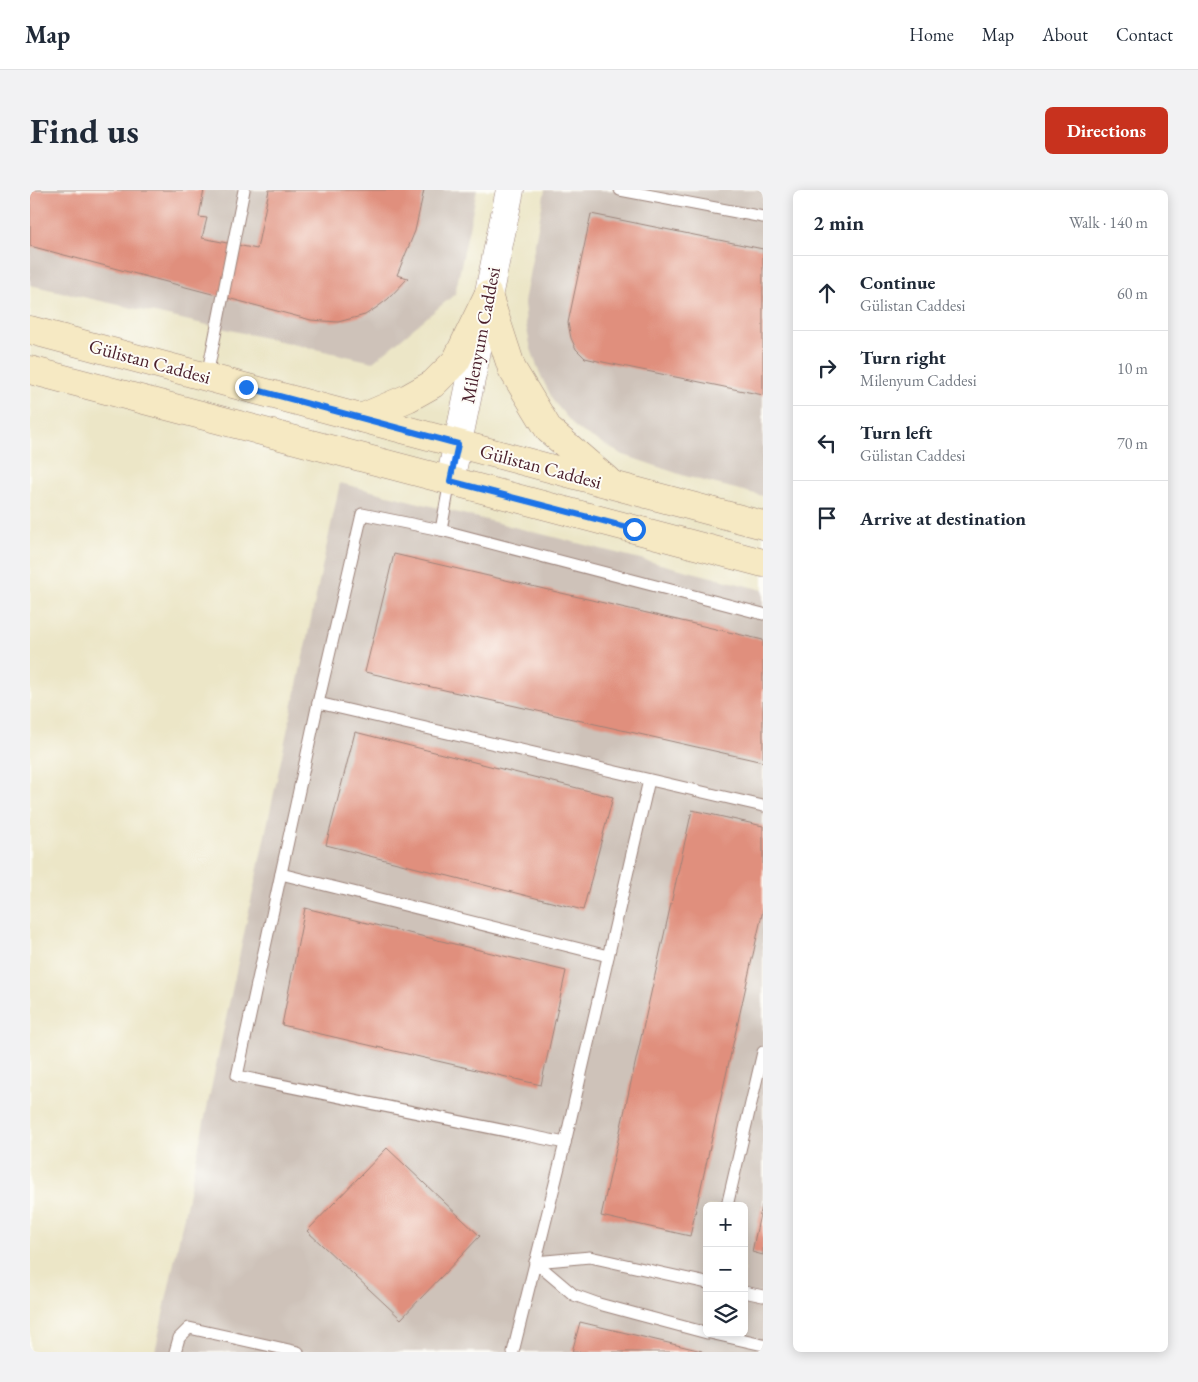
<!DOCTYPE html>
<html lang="en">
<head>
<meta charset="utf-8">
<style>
	:root { --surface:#fff; --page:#f2f2f3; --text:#1f2937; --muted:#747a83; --line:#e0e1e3; --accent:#c8321e }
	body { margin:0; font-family:"EB Garamond",serif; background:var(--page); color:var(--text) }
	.controls { position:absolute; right:15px; bottom:15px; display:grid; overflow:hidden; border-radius:8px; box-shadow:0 2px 12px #0003 }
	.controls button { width:45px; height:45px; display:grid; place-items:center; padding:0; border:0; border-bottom:1px solid var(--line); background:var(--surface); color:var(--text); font:25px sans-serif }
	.stop { position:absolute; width:15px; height:15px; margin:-11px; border:4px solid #1a73e8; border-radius:50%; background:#fff }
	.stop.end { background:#1a73e8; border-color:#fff; box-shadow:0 1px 5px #0008 }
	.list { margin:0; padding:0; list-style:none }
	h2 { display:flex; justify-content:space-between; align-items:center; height:65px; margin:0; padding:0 20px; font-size:21px }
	h2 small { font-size:16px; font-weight:400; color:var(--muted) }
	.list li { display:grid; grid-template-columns:32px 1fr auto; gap:15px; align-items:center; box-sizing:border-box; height:75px; padding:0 20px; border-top:1px solid var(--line) }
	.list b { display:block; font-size:19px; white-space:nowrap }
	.list p { margin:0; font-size:16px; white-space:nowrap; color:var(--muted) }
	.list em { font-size:16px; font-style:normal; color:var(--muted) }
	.icon { flex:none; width:28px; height:28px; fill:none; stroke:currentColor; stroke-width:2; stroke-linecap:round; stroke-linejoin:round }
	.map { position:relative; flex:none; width:733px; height:1162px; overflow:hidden; border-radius:8px }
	header { display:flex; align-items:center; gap:30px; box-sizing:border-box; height:70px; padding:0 25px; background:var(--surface); border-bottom:1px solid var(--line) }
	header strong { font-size:24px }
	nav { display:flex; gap:28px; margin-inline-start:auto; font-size:18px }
	.intro { display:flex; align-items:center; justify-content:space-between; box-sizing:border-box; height:120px; padding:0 30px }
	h1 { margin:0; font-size:35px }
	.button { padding:12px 22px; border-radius:8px; background:var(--accent); color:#fff; font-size:18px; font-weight:700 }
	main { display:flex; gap:30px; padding:0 30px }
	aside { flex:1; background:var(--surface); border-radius:8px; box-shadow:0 2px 12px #0003 }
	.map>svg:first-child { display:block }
	.industrial { fill:#cec2b9; fill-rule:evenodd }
	.building { fill:#e08f7d }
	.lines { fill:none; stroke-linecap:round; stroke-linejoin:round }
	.service-casing { stroke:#9b8279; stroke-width:13 }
	.tertiary-casing { stroke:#9b8279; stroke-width:29 }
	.secondary-casing { stroke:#9b8279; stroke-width:29 }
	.service { stroke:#fff; stroke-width:11 }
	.tertiary { stroke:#fff; stroke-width:28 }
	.secondary { stroke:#f6e9c3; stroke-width:28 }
	.route { stroke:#1a73e8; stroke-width:6 }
	.labels { text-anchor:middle; stroke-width:4; stroke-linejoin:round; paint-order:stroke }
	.street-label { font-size:19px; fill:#4a1f2b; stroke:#fdfcf7 }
</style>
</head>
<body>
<header>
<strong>Map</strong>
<nav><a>Home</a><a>Map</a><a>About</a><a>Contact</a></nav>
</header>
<div class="intro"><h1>Find us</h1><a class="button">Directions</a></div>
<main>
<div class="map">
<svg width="733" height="1162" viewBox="0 0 733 1162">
	<rect width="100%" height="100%" fill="#fdfcf7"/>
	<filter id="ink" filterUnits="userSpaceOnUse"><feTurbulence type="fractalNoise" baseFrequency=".02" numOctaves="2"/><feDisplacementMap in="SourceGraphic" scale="10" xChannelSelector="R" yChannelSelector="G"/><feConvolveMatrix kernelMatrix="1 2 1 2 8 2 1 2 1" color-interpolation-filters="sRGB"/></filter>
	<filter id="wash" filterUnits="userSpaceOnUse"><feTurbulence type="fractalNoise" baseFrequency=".0096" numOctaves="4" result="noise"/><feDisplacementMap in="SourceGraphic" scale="20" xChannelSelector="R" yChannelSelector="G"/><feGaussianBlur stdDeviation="1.12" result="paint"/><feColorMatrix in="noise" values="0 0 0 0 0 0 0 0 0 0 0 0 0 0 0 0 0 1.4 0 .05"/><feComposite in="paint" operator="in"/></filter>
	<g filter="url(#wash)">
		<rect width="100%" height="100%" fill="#ece6c7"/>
		<g class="industrial">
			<polygon points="0,0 447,0 425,104 343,172 0,95"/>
			<polygon points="515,0 733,0 733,306 655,286 591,264 546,238 524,212 510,184 501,159 496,134 494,112"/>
			<path d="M 310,293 L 733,400 L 733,1162 L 125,1162 ZM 677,1016 L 714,1016 L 714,1143 L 677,1143 Z"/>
		</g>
		<g id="blocks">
			<g class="building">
				<polygon points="0,0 174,0 169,27 177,28 172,48 227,59 239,0 394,0 385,41 367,85 378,88 358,109 346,118 335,125 308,132 281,130 0,56"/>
				<polygon points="561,24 733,59 733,205 568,171 555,168 546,159 541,148 538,133"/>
				<polygon points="364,364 733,450 733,572 335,482"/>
				<polygon points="325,542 583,607 553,720 296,655"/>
				<polygon points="662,620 733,636 733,720 660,1046 571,1026"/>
				<polygon points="275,718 536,781 511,895 252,835"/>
				<polygon points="357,958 450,1046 371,1129 277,1041"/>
				<polygon points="732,1015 733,1015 733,1065 722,1062"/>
				<polygon points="550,1132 672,1161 672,1162 542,1162"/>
			</g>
		</g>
	</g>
	<g filter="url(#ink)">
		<use href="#blocks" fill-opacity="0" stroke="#9b8279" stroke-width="1"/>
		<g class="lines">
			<g class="service-casing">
				<g id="service">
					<polyline points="590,0 733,27"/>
					<polyline points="177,186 214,0"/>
					<polyline points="411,340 420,291"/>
					<polyline points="288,513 733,616"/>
					<polyline points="251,684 578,766"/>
					<polyline points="535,953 619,590"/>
					<polyline points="697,1016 733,862"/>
					<polyline points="505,1072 544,1105 569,1114 677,1143"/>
					<polyline points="505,1072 560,1067 677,1093"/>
					<polyline points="714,1102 733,1106"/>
					<polyline points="680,1143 733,1155"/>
					<polyline points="145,1162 149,1148 159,1138 268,1162"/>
					<polyline points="483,1162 535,953 207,886 288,513 332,324 411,340 733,424"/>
				</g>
			</g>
			<g class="tertiary-casing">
				<polyline id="tertiary" points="420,291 480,0"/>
			</g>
			<g class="secondary-casing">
				<g id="secondary">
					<polyline points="0,140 733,335"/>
					<polyline points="0,180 733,373"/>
					<polyline points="331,228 378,208 403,194 426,171 458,105 482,179 519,240 577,290"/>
				</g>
			</g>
			<use href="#service" class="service"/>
			<use href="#tertiary" class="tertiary"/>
			<use href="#secondary" class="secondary"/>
		</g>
	</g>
	<g class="lines" filter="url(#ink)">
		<polyline class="route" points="216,197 428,254 420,291 604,339"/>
	</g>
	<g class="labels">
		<g class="street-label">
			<text transform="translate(450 145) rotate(-79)" y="7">Milenyum Caddesi</text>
			<text transform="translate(120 171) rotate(15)" y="7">Gülistan Caddesi</text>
			<text transform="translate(511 276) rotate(15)" y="7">Gülistan Caddesi</text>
		</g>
	</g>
</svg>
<div class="controls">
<button>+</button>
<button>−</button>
<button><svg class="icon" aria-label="layers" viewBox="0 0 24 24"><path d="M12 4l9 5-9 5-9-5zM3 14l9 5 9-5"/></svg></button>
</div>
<div class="stop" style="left:604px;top:339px"></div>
<div class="stop end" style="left:216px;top:197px"></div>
</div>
<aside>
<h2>2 min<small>Walk · 140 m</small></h2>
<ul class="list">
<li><svg class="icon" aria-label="ahead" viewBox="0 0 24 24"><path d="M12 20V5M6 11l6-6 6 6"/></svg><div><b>Continue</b><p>Gülistan Caddesi</p></div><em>60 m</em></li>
<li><svg class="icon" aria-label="right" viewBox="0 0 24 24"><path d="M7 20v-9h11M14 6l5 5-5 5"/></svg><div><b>Turn right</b><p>Milenyum Caddesi</p></div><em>10 m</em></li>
<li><svg class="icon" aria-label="left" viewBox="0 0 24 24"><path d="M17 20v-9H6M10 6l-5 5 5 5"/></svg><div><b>Turn left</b><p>Gülistan Caddesi</p></div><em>70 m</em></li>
<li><svg class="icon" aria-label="arrive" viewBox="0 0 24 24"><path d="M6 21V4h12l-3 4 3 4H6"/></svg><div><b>Arrive at destination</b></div></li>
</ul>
</aside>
</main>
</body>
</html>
